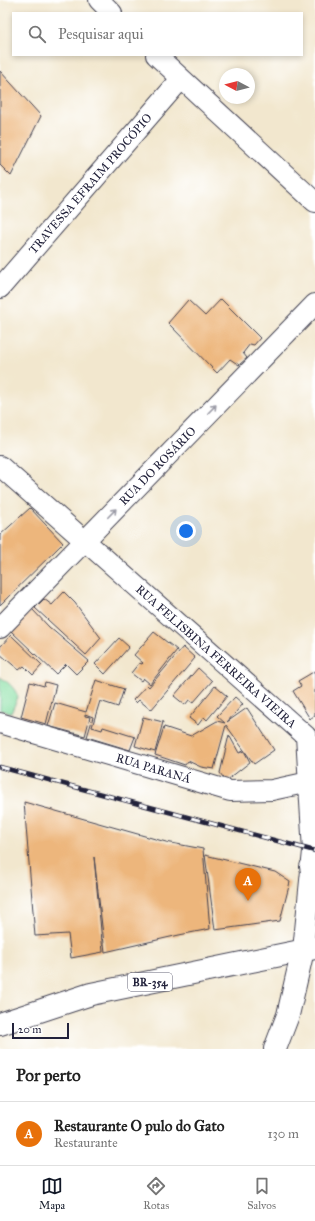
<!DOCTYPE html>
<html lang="pt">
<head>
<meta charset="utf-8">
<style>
	:root { --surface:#fff; --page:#f6f6f6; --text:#222; --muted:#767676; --line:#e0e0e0; --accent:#111827 }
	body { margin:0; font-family:"IM FELL Great Primer",serif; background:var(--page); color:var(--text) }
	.compass { position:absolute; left:219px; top:68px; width:36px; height:36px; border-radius:50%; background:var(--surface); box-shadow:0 2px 6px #0003; rotate:277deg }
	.scale { position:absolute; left:12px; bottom:10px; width:57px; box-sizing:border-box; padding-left:4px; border:2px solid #22223b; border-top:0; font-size:11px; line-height:14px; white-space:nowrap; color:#22223b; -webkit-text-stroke:3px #fff; paint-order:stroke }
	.you { position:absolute; left:186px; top:531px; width:14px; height:14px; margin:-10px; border:3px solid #fff; border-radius:50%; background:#1a73e8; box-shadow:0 0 0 6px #1a73e833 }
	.badge { display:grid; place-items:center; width:26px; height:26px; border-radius:50%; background:var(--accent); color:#fff; font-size:13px; font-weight:700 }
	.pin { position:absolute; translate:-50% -33px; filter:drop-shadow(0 1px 2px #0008) }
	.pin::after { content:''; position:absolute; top:21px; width:14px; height:12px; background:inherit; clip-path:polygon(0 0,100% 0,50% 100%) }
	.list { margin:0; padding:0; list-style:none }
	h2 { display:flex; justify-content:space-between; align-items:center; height:52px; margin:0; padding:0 16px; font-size:17px }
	h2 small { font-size:13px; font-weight:400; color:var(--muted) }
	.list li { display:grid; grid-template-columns:26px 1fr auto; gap:12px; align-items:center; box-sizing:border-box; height:64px; padding:0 16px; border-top:1px solid var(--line) }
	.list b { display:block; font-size:15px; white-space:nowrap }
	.list p { margin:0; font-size:13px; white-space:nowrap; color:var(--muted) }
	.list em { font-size:13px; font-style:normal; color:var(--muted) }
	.icon { flex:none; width:22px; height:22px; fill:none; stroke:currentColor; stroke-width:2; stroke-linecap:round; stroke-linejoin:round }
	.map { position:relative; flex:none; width:315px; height:1049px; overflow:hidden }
	.search { position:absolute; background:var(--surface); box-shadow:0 2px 6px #0003; left:12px; right:12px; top:12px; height:44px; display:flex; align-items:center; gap:10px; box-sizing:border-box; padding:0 14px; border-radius:0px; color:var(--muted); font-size:15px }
	.sheet { height:116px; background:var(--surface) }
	nav { display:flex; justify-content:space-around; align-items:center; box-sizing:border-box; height:56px; border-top:1px solid var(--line); background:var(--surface); font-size:11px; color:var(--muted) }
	nav a { display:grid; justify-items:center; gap:2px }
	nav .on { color:var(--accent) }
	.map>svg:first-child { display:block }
	.green { fill:#89e0a5; stroke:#568170 }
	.building { fill:#edb67b }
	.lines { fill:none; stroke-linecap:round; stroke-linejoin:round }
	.street-casing { stroke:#414051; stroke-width:22 }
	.secondary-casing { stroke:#414051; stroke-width:24 }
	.primary-casing { stroke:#414051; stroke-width:24 }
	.street { stroke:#fff; stroke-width:20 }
	.secondary { stroke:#fff; stroke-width:22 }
	.primary { stroke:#fff; stroke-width:22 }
	.rail-casing { stroke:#22223b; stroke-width:4.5 }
	.rail { stroke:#fff; stroke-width:3; stroke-dasharray:9; stroke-linecap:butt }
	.oneway { stroke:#9c9ca7 }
	.labels { text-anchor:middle; stroke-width:4; stroke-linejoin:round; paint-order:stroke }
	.shield { fill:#fff; stroke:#646476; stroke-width:1 }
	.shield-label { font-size:11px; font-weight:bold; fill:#22223b }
	.street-label { font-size:12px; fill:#22223b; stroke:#fff }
</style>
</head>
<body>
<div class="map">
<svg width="315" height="1049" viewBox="0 0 315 1049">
	<rect width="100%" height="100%" fill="#fff"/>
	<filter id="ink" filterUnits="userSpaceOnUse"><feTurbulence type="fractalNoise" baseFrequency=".025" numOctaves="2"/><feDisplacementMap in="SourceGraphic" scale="8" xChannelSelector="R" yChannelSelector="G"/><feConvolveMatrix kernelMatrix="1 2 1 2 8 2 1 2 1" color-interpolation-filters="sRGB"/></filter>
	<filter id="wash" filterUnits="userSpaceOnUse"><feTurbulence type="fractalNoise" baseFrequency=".012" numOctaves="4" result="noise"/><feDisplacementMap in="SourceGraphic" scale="16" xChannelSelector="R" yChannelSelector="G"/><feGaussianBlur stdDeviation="0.9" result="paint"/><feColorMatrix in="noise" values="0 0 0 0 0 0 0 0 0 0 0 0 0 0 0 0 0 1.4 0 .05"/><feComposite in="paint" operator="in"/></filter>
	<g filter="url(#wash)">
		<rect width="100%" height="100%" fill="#f2e7ce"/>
		<path class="green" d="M 0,677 C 8,682 15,688 18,697 L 11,713 L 0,710 Z"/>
		<g id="blocks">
			<g class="building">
				<polygon points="0,71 41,116 11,176 0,165"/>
				<polygon points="221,299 260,338 254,345 250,344 243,353 247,358 239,365 230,359 217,373 168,323 188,300 205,316"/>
				<polygon points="30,508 63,543 0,605 0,535"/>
				<polygon points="64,592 75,603 101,638 86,655 35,608 44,599 52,605"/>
				<polygon points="32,609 49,627 89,661 76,674 66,664 56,674 11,631"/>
				<polygon points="154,632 177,650 150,684 143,678 141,681 131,673 139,663 142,664 143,663 134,655"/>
				<polygon points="11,635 42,665 33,675 24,666 19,670 0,654 0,647"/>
				<polygon points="119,638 129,647 105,674 95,664"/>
				<polygon points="183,647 195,658 151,710 139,700 136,703 133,700 147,685 149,687"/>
				<polygon points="198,668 212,681 193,703 189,700 185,705 174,696"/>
				<polygon points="315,671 315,715 310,719 293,691 301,686 298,681"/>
				<polygon points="96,680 124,689 118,707 100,701 92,727 102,730 103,727 135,737 130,750 87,737 93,717 85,714 85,716 90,717 85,736 48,726 55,703 86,712"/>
				<polygon points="30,682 44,686 45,682 56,685 46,724 21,717"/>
				<polygon points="215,686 227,696 207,720 204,717 198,725 189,718"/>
				<polygon points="235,697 243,704 227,722 247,708 274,750 254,764 226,725 214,769 201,767 188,761 185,765 155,755 164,727 191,736 217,721 225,723 217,716"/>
				<polygon points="143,717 163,722 155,752 135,746"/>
				<polygon points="229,735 239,753 244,751 250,762 226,781 220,773"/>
				<polygon points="24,802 166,842 203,849 210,929 179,935 105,952 94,857 103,952 71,958 68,934 35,936"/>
				<polygon points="205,855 275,872 290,882 280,921 215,930"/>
			</g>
		</g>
	</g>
	<g filter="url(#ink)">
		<use href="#blocks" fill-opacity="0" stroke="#414051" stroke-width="1"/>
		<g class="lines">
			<g class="street-casing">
				<g id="street">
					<polyline points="99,0 112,13"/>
					<polyline points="156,55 315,202"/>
					<path id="s1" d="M 0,288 L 181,79"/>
					<path id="s2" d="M 0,466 L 306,736 L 313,851 L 303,950"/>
					<path id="s3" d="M 0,628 L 315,304"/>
					<path id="s4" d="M 0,723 L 230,791 L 272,790 L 309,782"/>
				</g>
			</g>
			<g class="secondary-casing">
				<polyline id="secondary" points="275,1049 288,1015 303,950"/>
			</g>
			<g class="primary-casing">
				<g id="primary">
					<polyline points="311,867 315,872"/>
					<polyline points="0,1024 91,994 315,948"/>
				</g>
			</g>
			<use href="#street" class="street"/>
			<use href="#secondary" class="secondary"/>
			<use href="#primary" class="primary"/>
			<g class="rail-casing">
				<polyline id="rail" points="0,767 315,851"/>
			</g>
			<use href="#rail" class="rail"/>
		</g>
		<defs><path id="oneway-shaft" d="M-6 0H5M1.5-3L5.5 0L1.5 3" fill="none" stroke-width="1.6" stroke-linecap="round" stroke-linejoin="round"/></defs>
		<g class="oneway">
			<use href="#oneway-shaft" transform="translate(212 409) rotate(-46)"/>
			<use href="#oneway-shaft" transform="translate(112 513) rotate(-46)"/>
		</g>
	</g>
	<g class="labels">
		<rect class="shield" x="128" y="973" width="44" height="18" rx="3"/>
		<g class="shield-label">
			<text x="150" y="986">BR-354</text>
		</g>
		<g class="street-label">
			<text dy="4" stroke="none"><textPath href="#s1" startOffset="138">TRAVESSA EFRAIM PROCÓPIO</textPath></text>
			<text dy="4" stroke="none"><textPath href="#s3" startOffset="226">RUA DO ROSÁRIO</textPath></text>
			<text dy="4" stroke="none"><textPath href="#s2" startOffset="288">RUA FELISBINA FERREIRA VIEIRA</textPath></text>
			<text dy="4" stroke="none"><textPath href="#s4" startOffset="160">RUA PARANÁ</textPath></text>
		</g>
	</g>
</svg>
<svg class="compass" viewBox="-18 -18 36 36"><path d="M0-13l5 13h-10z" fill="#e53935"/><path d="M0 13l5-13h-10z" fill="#767676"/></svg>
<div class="scale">20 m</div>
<div class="you"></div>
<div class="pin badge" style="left:248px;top:901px;background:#e8710a">A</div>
<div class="search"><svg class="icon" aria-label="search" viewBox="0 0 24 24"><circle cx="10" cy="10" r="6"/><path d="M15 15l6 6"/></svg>Pesquisar aqui</div>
</div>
<section class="sheet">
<h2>Por perto<small></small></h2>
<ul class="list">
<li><span class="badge" style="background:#e8710a">A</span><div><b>Restaurante O pulo do Gato</b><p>Restaurante</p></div><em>130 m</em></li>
</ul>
</section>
<nav>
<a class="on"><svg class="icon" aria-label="map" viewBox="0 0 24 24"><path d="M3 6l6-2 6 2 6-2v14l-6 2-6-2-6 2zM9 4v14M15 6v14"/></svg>Mapa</a>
<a><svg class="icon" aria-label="directions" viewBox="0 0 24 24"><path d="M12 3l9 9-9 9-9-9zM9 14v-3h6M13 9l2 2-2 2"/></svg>Rotas</a>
<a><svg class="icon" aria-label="saved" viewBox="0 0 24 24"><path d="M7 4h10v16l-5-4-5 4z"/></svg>Salvos</a>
</nav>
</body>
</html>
